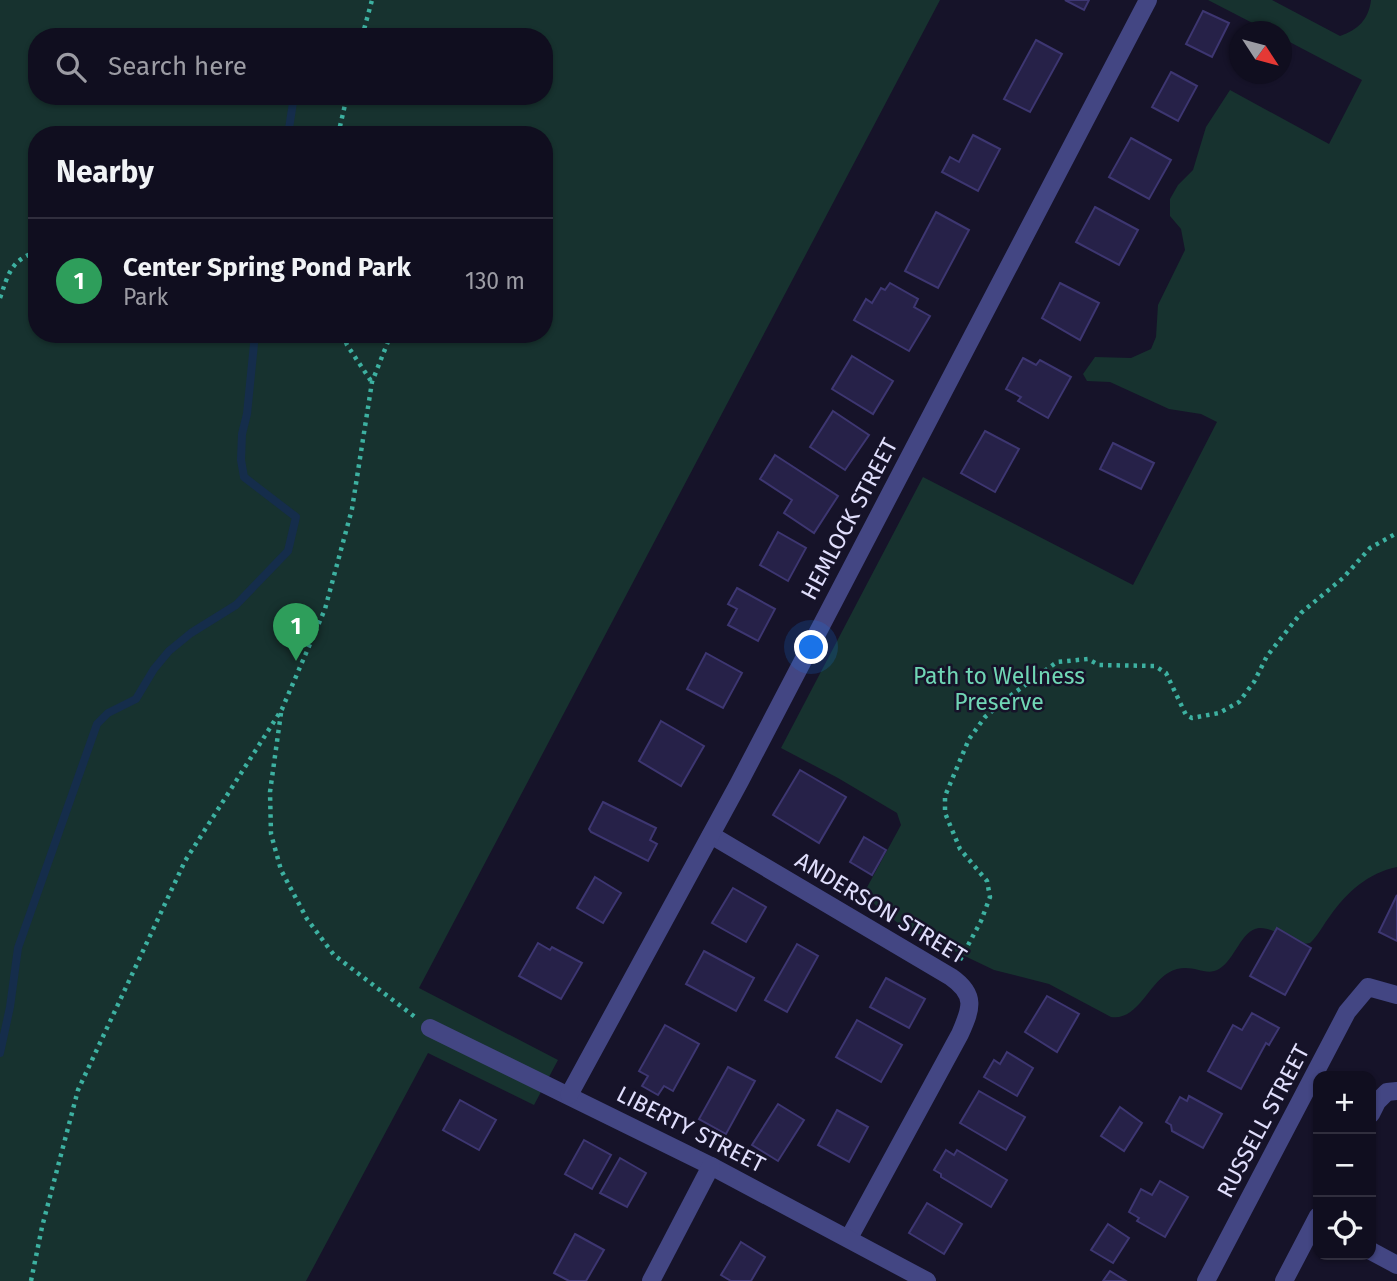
<!DOCTYPE html>
<html lang="en">
<head>
<meta charset="utf-8">
<style>
	:root { --surface:#100e1f; --page:#1e1c2c; --text:#f1f3f6; --muted:#9c9ca4; --line:#302e3d; --accent:#b45309 }
	body { margin:0; font-family:"Fira Sans",sans-serif; background:var(--page); color:var(--text) }
	.controls { position:absolute; right:21px; bottom:21px; display:grid; overflow:hidden; border-radius:14px; box-shadow:0 2px 5px #0004 }
	.controls button { width:63px; height:63px; display:grid; place-items:center; padding:0; border:0; border-bottom:2px solid var(--line); background:var(--surface); color:var(--text); font:35px sans-serif }
	.compass { position:absolute; left:1229px; top:21px; width:63px; height:63px; border-radius:50%; background:var(--surface); box-shadow:0 2px 5px #0004; rotate:126deg }
	.you { position:absolute; left:812px; top:648px; width:24px; height:24px; margin:-18px; border:5px solid #fff; border-radius:50%; background:#1a73e8; box-shadow:0 0 0 10px #1a73e833 }
	.badge { display:grid; place-items:center; width:46px; height:46px; border-radius:50%; background:var(--accent); color:#fff; font-size:23px; font-weight:700 }
	.pin { position:absolute; translate:-50% -58px; filter:drop-shadow(0 2px 4px #0008) }
	.pin::after { content:''; position:absolute; top:37px; width:24px; height:21px; background:inherit; clip-path:polygon(0 0,100% 0,50% 100%) }
	.list { margin:0; padding:0; list-style:none }
	h2 { display:flex; justify-content:space-between; align-items:center; height:91px; margin:0; padding:0 28px; font-size:30px }
	h2 small { font-size:23px; font-weight:400; color:var(--muted) }
	.list li { display:grid; grid-template-columns:46px 1fr auto; gap:21px; align-items:center; box-sizing:border-box; height:126px; padding:0 28px; border-top:2px solid var(--line) }
	.list b { display:block; font-size:26px; white-space:nowrap }
	.list p { margin:0; font-size:23px; white-space:nowrap; color:var(--muted) }
	.list em { font-size:23px; font-style:normal; color:var(--muted) }
	.icon { flex:none; width:38px; height:38px; fill:none; stroke:currentColor; stroke-width:2; stroke-linecap:round; stroke-linejoin:round }
	.map { position:relative; flex:none; width:1397px; height:1281px; overflow:hidden }
	.search { position:absolute; background:var(--surface); box-shadow:0 2px 5px #0004; left:28px; top:28px; width:525px; height:77px; display:flex; align-items:center; gap:18px; box-sizing:border-box; padding:0 24px; border-radius:28px; color:var(--muted); font-size:26px }
	.panel { position:absolute; background:var(--surface); box-shadow:0 2px 5px #0004; left:28px; top:126px; width:525px; height:217px; border-radius:28px }
	.map>svg:first-child { display:block }
	.green { fill:#17322f; fill-rule:evenodd }
	.lines { fill:none; stroke-linecap:round; stroke-linejoin:round }
	.stream { stroke:#152d4b; stroke-width:8 }
	.building { fill:#262148; stroke:#3d3671; stroke-width:2 }
	.path { stroke:#3db1a1; stroke-width:4.5; stroke-dasharray:3.5 5; stroke-linecap:butt }
	.minor { stroke:#434683; stroke-width:18 }
	.labels { text-anchor:middle; stroke-width:5; stroke-linejoin:round; paint-order:stroke }
	.street-label { font-size:23px; fill:#e0defc; stroke:#161329 }
	.park-label { font-size:23px; fill:#70d6b5; stroke:#161329 }
</style>
</head>
<body>
<div class="map">
<svg width="1397" height="1281" viewBox="0 0 1397 1281">
	<rect width="100%" height="100%" fill="#161329"/>
	<g class="green">
		<path d="M 0,0 L 940,0 L 419,988 L 558,1060 L 534,1105 L 428,1053 L 306,1281 L 0,1281 ZM 37,37 L 544,37 L 544,96 L 37,96 ZM 37,135 L 544,135 L 544,334 L 37,334 Z"/>
		<path d="M 1208,0 L 1272,0 L 1340,36 C 1358,30 1369,19 1371,0 L 1397,0 L 1397,867 C 1368,873 1347,892 1330,916 C 1323,925 1318,936 1310,943 C 1293,948 1278,927 1259,928 C 1241,930 1235,960 1219,969 C 1204,978 1190,960 1168,973 C 1148,985 1137,1021 1111,1017 L 1049,984 L 994,970 L 902,926 L 878,908 L 871,900 L 870,894 L 865,891 L 901,825 L 897,813 L 838,778 L 781,748 L 923,477 L 1133,585 L 1217,422 L 1201,414 L 1169,409 L 1110,382 L 1087,381 L 1083,374 L 1095,357 L 1131,358 L 1151,349 L 1156,337 L 1158,305 L 1185,250 L 1181,229 L 1170,216 L 1170,199 L 1178,185 L 1193,170 L 1206,127 L 1230,90 L 1329,144 L 1362,80 L 1282,38 L 1282,32 L 1268,31 Z"/>
	</g>
	<g class="lines">
		<g class="stream">
			<polyline points="288,135 294,96"/>
			<polyline points="0,1053 10,1007 18,948 97,724 108,713 136,699 154,669 169,651 191,633 236,605 288,551 296,517 244,477 241,460 242,434 247,414 255,334"/>
		</g>
	</g>
	<g class="building">
		<polygon points="1065,0 1089,0 1084,10"/>
		<polygon points="1203,11 1229,23 1212,57 1186,44"/>
		<polygon points="1036,40 1062,54 1030,112 1004,99"/>
		<polygon points="1171,72 1197,86 1178,121 1152,107"/>
		<polygon points="973,135 1000,149 978,191 942,172 950,157 959,162"/>
		<polygon points="1131,138 1171,160 1149,199 1109,177"/>
		<polygon points="1095,207 1138,230 1119,265 1076,242"/>
		<polygon points="936,212 969,230 938,288 905,271"/>
		<polygon points="890,283 918,299 914,307 930,316 909,351 854,320 866,299 872,303 881,288 885,290"/>
		<polygon points="1060,283 1099,303 1080,340 1042,318"/>
		<polygon points="852,356 893,381 873,414 832,389"/>
		<polygon points="1023,358 1036,365 1040,360 1071,377 1048,418 1018,401 1021,397 1006,389"/>
		<polygon points="833,411 869,435 845,470 810,447"/>
		<polygon points="985,431 1019,449 995,492 961,473"/>
		<polygon points="1113,443 1154,463 1141,489 1100,469"/>
		<polygon points="775,455 838,496 814,533 784,513 792,500 760,479"/>
		<polygon points="778,532 806,548 788,581 760,565"/>
		<polygon points="737,588 775,609 758,641 728,625 737,609 728,604"/>
		<polygon points="706,653 742,673 723,708 687,689"/>
		<polygon points="661,721 704,746 681,786 639,761"/>
		<polygon points="800,770 846,797 819,843 773,815"/>
		<polygon points="603,802 656,828 650,840 657,844 648,861 591,832 589,829"/>
		<polygon points="864,837 886,850 872,875 850,862"/>
		<polygon points="595,877 621,893 603,923 577,908"/>
		<polygon points="733,888 766,907 746,942 712,923"/>
		<polygon points="1397,895 1397,941 1379,932"/>
		<polygon points="1277,928 1311,948 1285,995 1250,976"/>
		<polygon points="538,943 550,950 552,947 582,963 561,999 519,976"/>
		<polygon points="797,944 818,956 787,1012 765,1000"/>
		<polygon points="704,951 754,978 736,1011 686,984"/>
		<polygon points="886,978 925,999 909,1028 870,1007"/>
		<polygon points="1047,996 1079,1014 1057,1052 1025,1032"/>
		<polygon points="1252,1013 1279,1028 1269,1045 1266,1043 1241,1089 1208,1071 1233,1025 1242,1030"/>
		<polygon points="857,1020 902,1045 881,1082 836,1057"/>
		<polygon points="665,1025 699,1044 673,1091 664,1086 658,1095 642,1086 648,1076 639,1071"/>
		<polygon points="1007,1052 1033,1068 1017,1096 984,1077 994,1060 1000,1064"/>
		<polygon points="728,1067 755,1081 726,1134 699,1119"/>
		<polygon points="979,1091 1025,1117 1006,1150 960,1123"/>
		<polygon points="1189,1096 1222,1114 1203,1148 1172,1131 1171,1125 1166,1122 1180,1097 1187,1101"/>
		<polygon points="460,1100 496,1120 479,1150 443,1130"/>
		<polygon points="778,1104 804,1120 778,1161 752,1145"/>
		<polygon points="1120,1107 1142,1123 1124,1151 1101,1136"/>
		<polygon points="837,1110 868,1127 849,1162 818,1145"/>
		<polygon points="584,1140 611,1155 592,1189 565,1174"/>
		<polygon points="946,1150 954,1155 957,1150 1007,1180 991,1207 941,1177 941,1174 934,1170"/>
		<polygon points="620,1158 646,1173 627,1207 600,1193"/>
		<polygon points="1160,1181 1188,1197 1165,1237 1137,1221 1139,1218 1129,1212 1141,1189 1152,1195"/>
		<polygon points="927,1203 962,1224 944,1254 909,1233"/>
		<polygon points="1108,1224 1129,1238 1113,1263 1091,1250"/>
		<polygon points="575,1234 604,1250 586,1281 569,1281 554,1273"/>
		<polygon points="741,1242 765,1257 751,1281 731,1281 721,1275"/>
		<polygon points="1110,1271 1126,1281 1103,1281"/>
	</g>
	<g class="lines">
		<g class="path">
			<polyline points="362,37 372,0"/>
			<polyline points="338,135 347,96"/>
			<path d="M 0,298 C 8,275 11,259 37,252"/>
			<polyline points="343,334 347,345 371,381"/>
			<polyline points="281,713 270,792 271,834 281,870 307,919 334,955 415,1017"/>
			<polyline points="960,960 981,921 990,897 987,881 960,849 945,813 945,796 969,739 985,717 1006,699 1057,662 1088,659 1099,665 1155,666 1166,673 1186,715 1192,718 1219,713 1239,702 1254,682 1267,656 1301,613 1343,578 1370,548 1397,533"/>
			<polyline points="31,1281 42,1227 78,1090 185,861 282,709 325,609 352,509 372,382 391,334"/>
		</g>
		<g class="minor">
			<path d="M 711,835 L 951,977 C 977,995 971,1009 960,1034 L 849,1238"/>
			<polyline points="430,1028 711,1166 927,1281"/>
			<polyline points="569,1095 739,783 1148,0"/>
			<polyline points="1371,1114 1377,1102 1387,1092 1397,1091"/>
			<polyline points="1371,1251 1397,1265"/>
			<polyline points="651,1281 711,1166"/>
			<polyline points="1206,1281 1347,1012 1368,987 1397,995"/>
			<polyline points="1284,1281 1318,1216"/>
		</g>
	</g>
	<g class="labels">
		<g class="street-label">
			<text transform="translate(849 519) rotate(-62)" y="8">HEMLOCK STREET</text>
			<text transform="translate(881 908) rotate(31)" y="8">ANDERSON STREET</text>
			<text transform="translate(1263 1121) rotate(-62)" y="8">RUSSELL STREET</text>
			<text transform="translate(691 1129) rotate(27)" y="8">LIBERTY STREET</text>
		</g>
		<g class="park-label">
			<text x="999" y="684">Path to Wellness<tspan x="999" dy="26">Preserve</tspan></text>
		</g>
	</g>
</svg>
<div class="controls">
<button>+</button>
<button>−</button>
<button><svg class="icon" aria-label="locate" viewBox="0 0 24 24"><circle cx="12" cy="12" r="6"/><path d="M12 2v4M12 18v4M2 12h4M18 12h4"/></svg></button>
</div>
<svg class="compass" viewBox="-18 -18 36 36"><path d="M0-13l5 13h-10z" fill="#e53935"/><path d="M0 13l5-13h-10z" fill="#9c9ca4"/></svg>
<div class="you"></div>
<div class="pin badge" style="left:296px;top:661px;background:#2e9e5b">1</div>
<div class="search"><svg class="icon" aria-label="search" viewBox="0 0 24 24"><circle cx="10" cy="10" r="6"/><path d="M15 15l6 6"/></svg>Search here</div>
<section class="panel">
<h2>Nearby<small></small></h2>
<ul class="list">
<li><span class="badge" style="background:#2e9e5b">1</span><div><b>Center Spring Pond Park</b><p>Park</p></div><em>130 m</em></li>
</ul>
</section>
</div>
</body>
</html>
